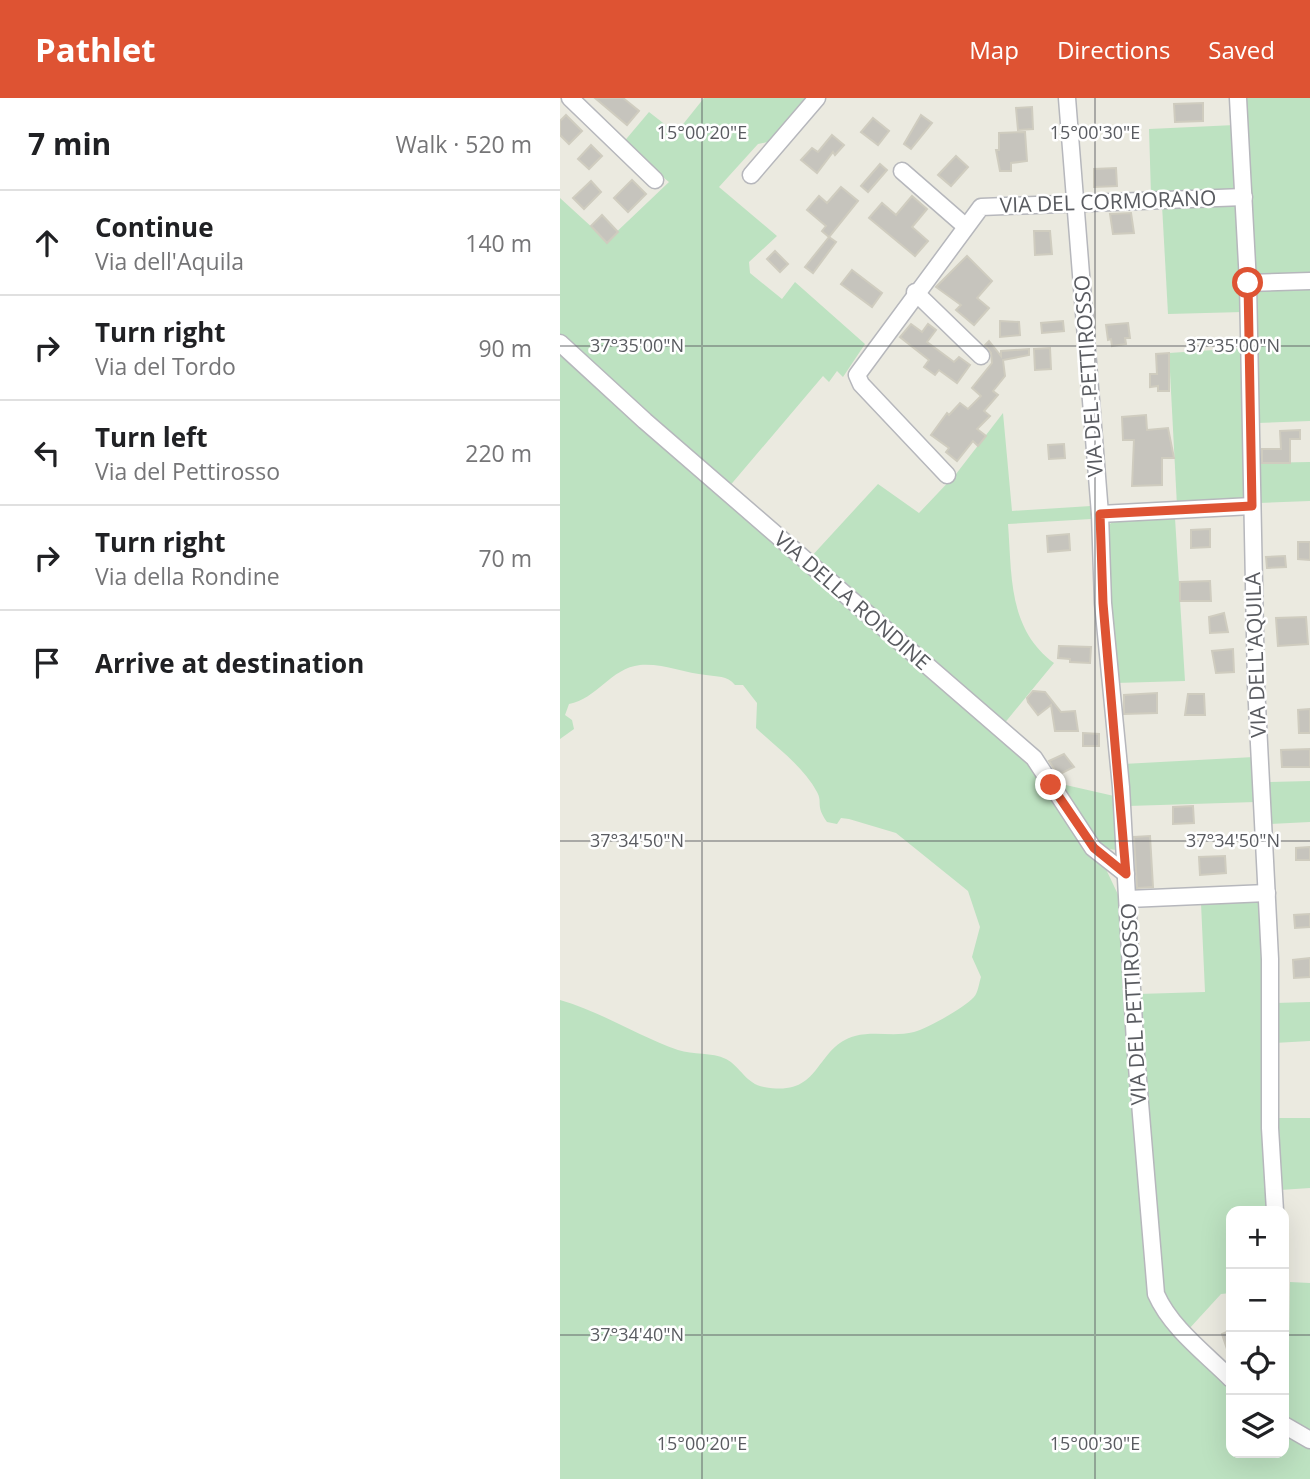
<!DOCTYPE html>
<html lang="en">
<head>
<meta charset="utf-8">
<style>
	:root { --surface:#fff; --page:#f2f2f2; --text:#202124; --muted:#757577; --line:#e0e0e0; --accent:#de5333 }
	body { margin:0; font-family:"Open Sans",sans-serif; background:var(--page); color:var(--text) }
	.controls { position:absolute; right:21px; bottom:21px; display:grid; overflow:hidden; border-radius:14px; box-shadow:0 7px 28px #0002 }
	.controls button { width:63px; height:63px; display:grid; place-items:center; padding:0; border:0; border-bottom:2px solid var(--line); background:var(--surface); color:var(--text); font:35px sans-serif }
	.stop { position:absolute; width:21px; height:21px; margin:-16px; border:5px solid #de5333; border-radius:50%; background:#fff }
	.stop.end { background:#de5333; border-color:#fff; box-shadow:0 2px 7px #0008 }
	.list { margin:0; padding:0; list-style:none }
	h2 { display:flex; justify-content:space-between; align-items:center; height:91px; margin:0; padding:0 28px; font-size:30px }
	h2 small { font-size:23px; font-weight:400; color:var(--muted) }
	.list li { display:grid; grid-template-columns:46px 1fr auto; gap:21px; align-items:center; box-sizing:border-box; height:105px; padding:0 28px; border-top:2px solid var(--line) }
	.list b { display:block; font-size:26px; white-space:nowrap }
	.list p { margin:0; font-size:23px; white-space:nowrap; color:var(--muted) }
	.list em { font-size:23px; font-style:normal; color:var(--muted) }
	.icon { flex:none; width:38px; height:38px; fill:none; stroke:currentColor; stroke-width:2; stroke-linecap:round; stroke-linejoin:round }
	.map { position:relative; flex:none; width:750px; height:1381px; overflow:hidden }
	header { display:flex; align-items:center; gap:42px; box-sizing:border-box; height:98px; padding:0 35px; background:var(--accent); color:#fff }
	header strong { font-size:33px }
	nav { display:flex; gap:38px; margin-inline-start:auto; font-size:24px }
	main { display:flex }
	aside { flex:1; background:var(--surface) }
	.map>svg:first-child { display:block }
	.green { fill:#bde2c1 }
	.building { fill:#c6c4bd; stroke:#cfccbf; stroke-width:2 }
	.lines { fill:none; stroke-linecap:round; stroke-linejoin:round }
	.minor-casing { stroke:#b6b7bc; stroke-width:19 }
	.minor { stroke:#fff; stroke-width:16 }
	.route { stroke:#de5333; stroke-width:9 }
	.ticks { fill:none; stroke:#595b60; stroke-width:2; stroke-opacity:0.45 }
	.labels { text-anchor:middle; stroke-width:5; stroke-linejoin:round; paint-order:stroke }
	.street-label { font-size:21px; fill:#595b60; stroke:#fff }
	.ticks-label { font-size:18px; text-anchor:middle; fill:#595b60; stroke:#fff; stroke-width:5; stroke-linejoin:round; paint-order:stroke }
</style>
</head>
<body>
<header>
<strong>Pathlet</strong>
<nav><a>Map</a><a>Directions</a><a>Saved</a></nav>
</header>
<main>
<aside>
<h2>7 min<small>Walk · 520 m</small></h2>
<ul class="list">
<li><svg class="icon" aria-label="ahead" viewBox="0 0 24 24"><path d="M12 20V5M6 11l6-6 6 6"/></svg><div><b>Continue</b><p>Via dell'Aquila</p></div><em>140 m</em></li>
<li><svg class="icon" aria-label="right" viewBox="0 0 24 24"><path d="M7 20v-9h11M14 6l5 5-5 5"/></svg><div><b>Turn right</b><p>Via del Tordo</p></div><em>90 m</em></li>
<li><svg class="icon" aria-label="left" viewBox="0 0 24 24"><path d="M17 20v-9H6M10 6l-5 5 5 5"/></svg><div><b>Turn left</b><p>Via del Pettirosso</p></div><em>220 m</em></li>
<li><svg class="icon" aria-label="right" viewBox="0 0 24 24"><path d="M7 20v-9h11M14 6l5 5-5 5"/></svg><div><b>Turn right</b><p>Via della Rondine</p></div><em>70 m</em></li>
<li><svg class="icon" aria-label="arrive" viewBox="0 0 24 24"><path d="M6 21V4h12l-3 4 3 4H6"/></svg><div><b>Arrive at destination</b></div></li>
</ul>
</aside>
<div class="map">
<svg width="750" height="1381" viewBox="0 0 750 1381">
	<rect width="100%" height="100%" fill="#ebeae0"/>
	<g class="green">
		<polygon points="144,0 252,0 212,43 198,46 159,89 217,138 189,164 190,175 222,201 235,184 305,246 283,279 277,273 269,284 263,278 168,390 0,239 0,100 47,143 109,84 62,46 89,14 116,35"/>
		<polygon points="683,0 750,0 750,176 701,178 695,175"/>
		<polygon points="675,27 679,93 591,97 589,31"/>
		<polygon points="679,104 683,214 608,216 602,107"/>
		<polygon points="750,188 750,323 697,325 696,198 703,190"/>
		<polygon points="684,250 688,401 617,408 609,255"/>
		<path d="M 0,251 L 470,661 L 544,767 L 562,805 L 592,1193 L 671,1285 L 671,1355 L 724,1355 L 724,1333 L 750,1347 L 750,1381 L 0,1381 L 0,902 C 42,914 78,938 118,952 C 133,957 152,954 166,961 C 180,968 186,986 204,989 C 263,1000 253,950 295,938 C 314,933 335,939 354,934 C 368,930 404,910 414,899 C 418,895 419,885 421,879 L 412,859 L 420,829 L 408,793 L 336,735 L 289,721 L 281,720 L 277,726 L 267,724 C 255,707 263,705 257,694 C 243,668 217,650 196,630 L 197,605 L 183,587 L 175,587 C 167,577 157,579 146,577 C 125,575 102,565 80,567 C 51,570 37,601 9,606 L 5,617 L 12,622 L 14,631 L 0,641 Z"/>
		<path d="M 443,315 L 452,413 L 531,408 L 531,421 L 448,426 C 452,478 448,531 494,565 L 443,627 L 250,460 L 318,386 L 359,415 L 396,376 Z"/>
		<polygon points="750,364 750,403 699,405 699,365"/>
		<polygon points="615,420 625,583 555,585 546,430 553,423"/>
		<polygon points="694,659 696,704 568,708 563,666"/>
		<polygon points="750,683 750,724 710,726 708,684"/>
		<polygon points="497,685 554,698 557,752 540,750"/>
		<polygon points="700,801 712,1113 671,1113 671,1195 661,1196 628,1232 604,1205 578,896 645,894 641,805"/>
		<polygon points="750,904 750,943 714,945 715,905"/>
		<polygon points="714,1020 750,1020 750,1090 720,1092"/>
		<polygon points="730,1184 750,1185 750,1338 730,1323 728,1316"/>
	</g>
	<g class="building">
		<polygon points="35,0 63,0 79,13 67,27"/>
		<polygon points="643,5 643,23 615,24 614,6"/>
		<polygon points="472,9 473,31 458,32 456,10"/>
		<polygon points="6,17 22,33 9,46 0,37 0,23"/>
		<polygon points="361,17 372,25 351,51 344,46"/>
		<polygon points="313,20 329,33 318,47 301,34"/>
		<polygon points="465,34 467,63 451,65 451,73 440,73 436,52 439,52 439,35"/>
		<polygon points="272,37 284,47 275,57 273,54 257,75 241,62 252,50 258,54"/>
		<polygon points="31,47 42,58 29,71 18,61"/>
		<polygon points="396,58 408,69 391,88 378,77"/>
		<polygon points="320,66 327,72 308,94 301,88"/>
		<polygon points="556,70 557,88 534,89 534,71"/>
		<polygon points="72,82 86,96 68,114 54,100"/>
		<polygon points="31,83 41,94 24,111 13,100"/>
		<polygon points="281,89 298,103 269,139 262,133 266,128 247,112 259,98 267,105"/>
		<polygon points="352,98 367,111 352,129 368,143 355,158 309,120 322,105 336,117"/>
		<polygon points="571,115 574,135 553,136 550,116"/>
		<polygon points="42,117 58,134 47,145 31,128"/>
		<polygon points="474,133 490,133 492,156 475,157"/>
		<polygon points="269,139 276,144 253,175 245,169"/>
		<polygon points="215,153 228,166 220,174 207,161"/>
		<polygon points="407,158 432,183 417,200 429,210 414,227 396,212 401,207 376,189"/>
		<polygon points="292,172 322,195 312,209 281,186"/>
		<polygon points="440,223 459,224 460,237 440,239"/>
		<polygon points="503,223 504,233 482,235 481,225"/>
		<polygon points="568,225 570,240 565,240 566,246 552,248 551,241 548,242 546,227"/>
		<polygon points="351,226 362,234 368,226 376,232 367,244 394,264 399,259 410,267 397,285 379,272 375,277 364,269 369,262 340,239"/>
		<polygon points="429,243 441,258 441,253 469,251 469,257 443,262 445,278 433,293 438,297 424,313 430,318 417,331 426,338 418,348 413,343 397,363 386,354 389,350 371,337 387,315 389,317 400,305 408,311 421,298 412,290 432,265 431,255 425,247"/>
		<polygon points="490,250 491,271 475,272 474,251"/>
		<polygon points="609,255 609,293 598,293 598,288 590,289 590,276 597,276 596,256"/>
		<polygon points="586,317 587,332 608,330 614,360 602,360 602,387 572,388 574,342 563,342 562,319"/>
		<polygon points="740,332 740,341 730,341 730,365 702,365 702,351 721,351 720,333"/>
		<polygon points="504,346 505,360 489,361 488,347"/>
		<polygon points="650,431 650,449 631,450 631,432"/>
		<polygon points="509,436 510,452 488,454 487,438"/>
		<polygon points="738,444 750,444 750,462 738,461"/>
		<polygon points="725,458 726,469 707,470 706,459"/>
		<polygon points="650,483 651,503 620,503 620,484"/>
		<polygon points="664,515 668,534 650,535 649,519"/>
		<polygon points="746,519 748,546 718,548 716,520"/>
		<polygon points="499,548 531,549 530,565 510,564 510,561 498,560"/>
		<polygon points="673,551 674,574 656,575 652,553"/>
		<polygon points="473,593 485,594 501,614 515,613 518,633 495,633 491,607 478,617 468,604 467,600"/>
		<polygon points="597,595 597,615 564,616 564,597"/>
		<polygon points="628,596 644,596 645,617 625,617"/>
		<polygon points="750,611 750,635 739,635 738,612"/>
		<polygon points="523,635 539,636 539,648 523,648"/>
		<polygon points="750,651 750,669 722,669 721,652"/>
		<polygon points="504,656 514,669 498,677 489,663"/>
		<polygon points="633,708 634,725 613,726 613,709"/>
		<polygon points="590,738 593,789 577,790 574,739"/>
		<polygon points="750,749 750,762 736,762 736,750"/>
		<polygon points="665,758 666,775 640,777 639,759"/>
		<polygon points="750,816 750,829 735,830 734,817"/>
		<polygon points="750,860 750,879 734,880 733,862"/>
		<polygon points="671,1232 671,1263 662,1236"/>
	</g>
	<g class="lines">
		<g class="minor-casing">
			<g id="minor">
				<polyline points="10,0 95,82"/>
				<path d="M 507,0 L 540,416 L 543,505 L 561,689 L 575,945 L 596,1196 C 611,1230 645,1255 671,1281"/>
				<polyline points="678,0 688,185 696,587 710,861 710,1030 715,1113"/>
				<polyline points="342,73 405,128"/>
				<polyline points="191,77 257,0"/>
				<polyline points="688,185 750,183"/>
				<polyline points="355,194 421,258"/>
				<polyline points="0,245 85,323 474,660 533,750 566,776"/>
				<polyline points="387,377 301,286 297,277 421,109 684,99"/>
				<polyline points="540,416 692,408"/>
				<polyline points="568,801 707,795"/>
				<polyline points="724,1327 750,1342"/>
			</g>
		</g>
		<use href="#minor" class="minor"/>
	</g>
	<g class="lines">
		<polyline class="route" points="491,687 534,750 566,776 543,505 540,416 692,408 688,185"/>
	</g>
	<path class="ticks" d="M 142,0 L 142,1381M 535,0 L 535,1381M 0,248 L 750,248M 0,743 L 750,743M 0,1237 L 671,1237M 724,1237 L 750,1237"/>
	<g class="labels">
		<g class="street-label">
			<text transform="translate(548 104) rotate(-2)" y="7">VIA DEL CORMORANO</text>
			<text transform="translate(529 278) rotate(-94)" y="7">VIA DEL PETTIROSSO</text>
			<text transform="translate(292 503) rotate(41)" y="7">VIA DELLA RONDINE</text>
			<text transform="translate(696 557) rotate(-92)" y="7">VIA DELL'AQUILA</text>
			<text transform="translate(574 906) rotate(-93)" y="7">VIA DEL PETTIROSSO</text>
		</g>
	</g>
	<g class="ticks-label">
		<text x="142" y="41">15°00'20"E</text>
		<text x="535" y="41">15°00'30"E</text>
		<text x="77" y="254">37°35'00"N</text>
		<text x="673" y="254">37°35'00"N</text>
		<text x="77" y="749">37°34'50"N</text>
		<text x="673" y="749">37°34'50"N</text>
		<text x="77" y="1243">37°34'40"N</text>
		<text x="142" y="1352">15°00'20"E</text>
		<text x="535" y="1352">15°00'30"E</text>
	</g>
</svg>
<div class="controls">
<button>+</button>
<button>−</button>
<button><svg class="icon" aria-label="locate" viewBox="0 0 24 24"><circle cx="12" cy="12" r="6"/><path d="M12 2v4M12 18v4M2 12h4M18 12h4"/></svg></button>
<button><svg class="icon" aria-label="layers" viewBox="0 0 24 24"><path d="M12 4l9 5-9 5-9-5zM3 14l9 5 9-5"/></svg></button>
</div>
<div class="stop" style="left:688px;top:185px"></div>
<div class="stop end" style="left:491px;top:687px"></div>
</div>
</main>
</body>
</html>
